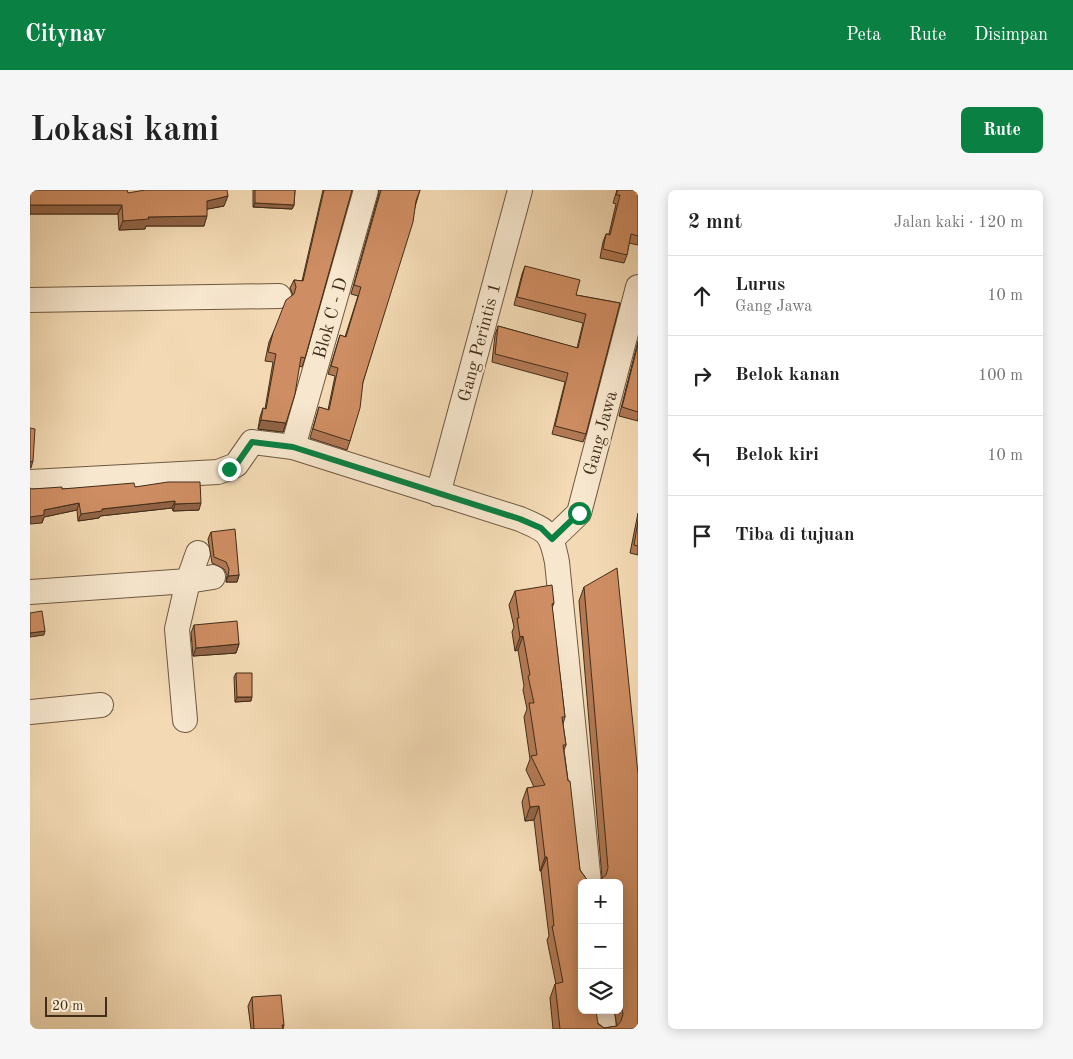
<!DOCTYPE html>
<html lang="id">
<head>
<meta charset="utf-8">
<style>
	:root { --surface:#fff; --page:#f6f6f6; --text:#222; --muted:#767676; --line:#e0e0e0; --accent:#0b8043 }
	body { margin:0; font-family:"Old Standard TT",serif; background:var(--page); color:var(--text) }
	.controls { position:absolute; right:15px; bottom:15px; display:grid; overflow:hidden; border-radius:8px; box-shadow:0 2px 12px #0003 }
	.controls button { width:45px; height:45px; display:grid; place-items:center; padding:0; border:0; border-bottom:1px solid var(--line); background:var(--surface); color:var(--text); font:25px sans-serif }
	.scale { position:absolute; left:15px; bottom:12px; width:62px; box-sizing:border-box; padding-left:5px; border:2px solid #422d19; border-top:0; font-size:14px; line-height:18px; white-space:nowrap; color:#422d19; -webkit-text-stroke:4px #f7e7ce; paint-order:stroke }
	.stop { position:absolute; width:15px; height:15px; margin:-11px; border:4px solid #0b8043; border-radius:50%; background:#fff }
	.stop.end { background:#0b8043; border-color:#fff; box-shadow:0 1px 5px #0008 }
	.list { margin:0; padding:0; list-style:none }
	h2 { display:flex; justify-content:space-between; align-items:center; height:65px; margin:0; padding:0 20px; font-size:21px }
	h2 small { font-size:16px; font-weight:400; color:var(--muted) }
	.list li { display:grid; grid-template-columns:32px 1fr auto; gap:15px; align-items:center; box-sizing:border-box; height:80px; padding:0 20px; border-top:1px solid var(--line) }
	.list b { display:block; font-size:19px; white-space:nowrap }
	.list p { margin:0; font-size:16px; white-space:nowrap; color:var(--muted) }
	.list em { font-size:16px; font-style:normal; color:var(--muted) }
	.icon { flex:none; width:28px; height:28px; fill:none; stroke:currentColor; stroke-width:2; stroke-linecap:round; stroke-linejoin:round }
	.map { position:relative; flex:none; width:608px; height:839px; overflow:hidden; border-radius:8px }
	header { display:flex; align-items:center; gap:30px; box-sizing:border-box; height:70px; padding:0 25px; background:var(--accent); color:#fff }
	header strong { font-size:24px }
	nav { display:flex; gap:28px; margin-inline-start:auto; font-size:18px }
	.intro { display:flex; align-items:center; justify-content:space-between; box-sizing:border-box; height:120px; padding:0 30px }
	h1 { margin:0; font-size:35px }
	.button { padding:12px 22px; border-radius:8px; background:var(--accent); color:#fff; font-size:18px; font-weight:700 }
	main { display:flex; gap:30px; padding:0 30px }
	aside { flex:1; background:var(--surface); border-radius:8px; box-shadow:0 2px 12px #0003 }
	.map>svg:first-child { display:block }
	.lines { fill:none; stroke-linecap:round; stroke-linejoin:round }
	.minor-casing { stroke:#6e5840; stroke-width:26 }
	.minor { stroke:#f7e7ce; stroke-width:24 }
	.wall { fill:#b17954; stroke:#422d19; fill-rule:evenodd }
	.shaded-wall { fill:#906345; stroke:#422d19 }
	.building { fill:#ce8d62; stroke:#422d19; fill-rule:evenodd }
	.route { stroke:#0b8043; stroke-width:6 }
	.labels { text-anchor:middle; stroke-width:4.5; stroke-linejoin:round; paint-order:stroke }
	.street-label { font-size:18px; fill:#422d19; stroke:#f7e7ce }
</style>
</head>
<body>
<header>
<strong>Citynav</strong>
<nav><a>Peta</a><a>Rute</a><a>Disimpan</a></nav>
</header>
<div class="intro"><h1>Lokasi kami</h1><a class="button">Rute</a></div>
<main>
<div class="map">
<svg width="608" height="839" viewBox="0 0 608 839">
	<rect width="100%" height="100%" fill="#f3dab4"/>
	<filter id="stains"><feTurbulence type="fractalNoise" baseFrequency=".004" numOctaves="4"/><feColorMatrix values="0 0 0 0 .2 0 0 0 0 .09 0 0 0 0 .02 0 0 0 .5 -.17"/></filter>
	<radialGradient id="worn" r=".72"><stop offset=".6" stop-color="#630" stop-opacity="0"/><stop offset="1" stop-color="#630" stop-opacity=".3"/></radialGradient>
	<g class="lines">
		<g class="minor-casing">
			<g id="minor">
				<polyline points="0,110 249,106"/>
				<polyline points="263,257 336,0"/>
				<path d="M 0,292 L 188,282 L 206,275 L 222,252 L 263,257 L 490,329 C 518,341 521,342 527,372 L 559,693"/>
				<polyline points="408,304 490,0"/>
				<polyline points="522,349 549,323 608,97"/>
				<polyline points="0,402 158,391 183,387"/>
				<polyline points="0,522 71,515"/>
				<polyline points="155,530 147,439 158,391 168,363"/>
				<polyline points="572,820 574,839"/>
			</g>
		</g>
		<use href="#minor" class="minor"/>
	</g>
	<g class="wall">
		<polygon points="223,0 265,0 264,15 262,19 223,17"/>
		<polygon points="293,0 322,0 275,168 272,177 269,176 256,233 253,242 228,239 230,227 233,218 235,219 243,172 235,171 239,152 243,143 263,105 260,98 264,90 272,91"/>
		<polygon points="348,0 390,0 333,192 320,251 317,260 280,248 289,217 298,220 305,186 298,184 310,145 315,147 328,106 321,104 349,3"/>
		<polygon points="587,0 608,0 608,55 599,53 597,65 594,73 570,68 573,52 576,44 579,44 586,14 583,13"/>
		<polygon points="98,3 194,16 177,19 174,36 116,36 115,39 89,40 88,24 0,24"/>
		<polygon points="495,76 546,105 590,113 556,244 553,252 522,244 535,192 462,172 465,145 468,136 547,158 553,133 484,115 492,84"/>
		<polygon points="608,151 608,231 589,226"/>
		<polygon points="105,297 169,320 143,321 142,318 70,326 69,328 48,331 47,320 14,327 12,333 2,299 32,299"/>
		<polygon points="608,323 608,365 600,363"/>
		<polygon points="181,342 209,385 207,392 196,392 197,385 194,379 182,373 178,349"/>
		<path d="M 554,397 L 608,839 L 523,839 L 520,808 L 525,794 L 526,794 L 517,750 L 519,746 L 511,681 L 510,681 L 504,630 L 495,631 L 492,612 L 497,598 L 504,597 L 496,580 L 500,569 L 494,527 L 497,519 L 493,500 L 494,496 L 488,460 L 485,461 L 482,442 L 484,437 L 479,415 L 485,401 L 524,413 L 522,418 L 535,527 L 533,534 L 536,555 L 534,560 L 550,680 L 558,691 L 566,693 L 572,688 L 549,411 ZM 589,693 L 589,820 L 584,820 L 587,836 L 574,838 L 552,820 Z"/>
		<polygon points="164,435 209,454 206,463 163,466 161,443"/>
		<polygon points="206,483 221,511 205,512 204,487"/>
		<polygon points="222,807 254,835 253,839 221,839 218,816"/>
	</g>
	<g class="shaded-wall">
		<polygon points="198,6 194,16 173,20 177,11"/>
		<polygon points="225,13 264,15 262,19 223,17"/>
		<polygon points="0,15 92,15 88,24 0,24"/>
		<polygon points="177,26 174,36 116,36 115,39 89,40 93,31 118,27"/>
		<polygon points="231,230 256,233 253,242 228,239"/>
		<polygon points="3,271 1,278 0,278 0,272"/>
		<polygon points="145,311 142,318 70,326 69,328 48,331 51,324 72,319"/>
		<polygon points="49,313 47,320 14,327 12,333 0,334 0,327 14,320"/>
		<polygon points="171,313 169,320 143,321 145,314"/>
		<polygon points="209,385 207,392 196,392 198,386"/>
		<polygon points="15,441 14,445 0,447 0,443"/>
		<polygon points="493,446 488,460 485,461 490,447"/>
		<polygon points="209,454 206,463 163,466 166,458"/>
		<polygon points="207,507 222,507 221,511 205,512"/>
		<polygon points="509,616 504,630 495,631 500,617"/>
		<polygon points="515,667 517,667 511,681 510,681"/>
	</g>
	<g class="building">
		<polygon points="0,0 97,0 98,3 115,0 197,0 198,6 177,11 177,26 118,27 119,29 93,31 92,15 0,15"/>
		<polygon points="225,0 265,0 264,15 225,13"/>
		<polygon points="294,0 322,0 275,168 271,167 265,204 256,233 231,230 233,218 236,219 246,164 238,162 243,143 256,110 264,104 266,97 264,90 273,91"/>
		<polygon points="351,0 390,0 386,11 383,32 333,192 330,218 320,251 283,239 289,217 299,220 308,178 301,176 310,145 316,147 331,97 324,95"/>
		<polygon points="588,0 608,0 608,46 601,44 597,65 573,59 576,44 580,45 590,5 586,5"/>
		<polygon points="495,76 550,90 546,105 590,113 556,244 525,236 538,183 465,164 468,136 548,158 556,124 487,107"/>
		<polygon points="608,154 608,222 592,217"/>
		<polygon points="0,238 5,239 3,271 0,272"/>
		<polygon points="138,292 170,292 171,313 145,314 145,311 72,319 72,321 51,324 49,313 14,320 14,325 0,327 0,298 2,299 32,297 32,299 104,293 105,297"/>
		<polygon points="608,331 608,356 604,355"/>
		<polygon points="205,339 209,385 198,386 199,379 196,372 184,367 181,342"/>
		<path d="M 587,378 L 608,584 L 608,839 L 530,839 L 525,794 L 533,792 L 522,736 L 524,736 L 517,667 L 515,667 L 509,616 L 500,617 L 497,598 L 515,595 L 501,566 L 507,565 L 499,513 L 504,513 L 498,486 L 500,485 L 493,446 L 490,447 L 487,428 L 489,428 L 485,401 L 522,395 L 524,413 L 522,414 L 535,527 L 532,527 L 536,555 L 533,555 L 538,591 L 540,591 L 550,680 L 558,691 L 566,693 L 576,685 L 578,678 L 554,397 ZM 552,693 L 589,693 L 589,805 L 593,824 L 591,831 L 587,836 L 574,838 L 568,834 L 566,820 L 552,820 Z"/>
		<polygon points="12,421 15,441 0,443 0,423"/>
		<polygon points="207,431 209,454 166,458 164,435"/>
		<polygon points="206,483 222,483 222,507 207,507"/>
		<polygon points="251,805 254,835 252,835 253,839 224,839 222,807"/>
	</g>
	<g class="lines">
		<polyline class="route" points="199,279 206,275 222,252 263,257 490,329 511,338 522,349 549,323"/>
	</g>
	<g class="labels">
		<g class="street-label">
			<text transform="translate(300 128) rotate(-74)" y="6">Blok C - D</text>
			<text transform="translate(449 152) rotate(-75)" y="6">Gang Perintis 1</text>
			<text transform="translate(570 243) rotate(-75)" y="6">Gang Jawa</text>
		</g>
	</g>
	<rect width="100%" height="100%" filter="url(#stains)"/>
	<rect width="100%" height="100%" fill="url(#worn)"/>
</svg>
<div class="controls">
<button>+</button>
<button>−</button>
<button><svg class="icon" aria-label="layers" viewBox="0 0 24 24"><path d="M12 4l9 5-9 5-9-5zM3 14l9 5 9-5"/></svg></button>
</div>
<div class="scale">20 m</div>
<div class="stop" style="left:549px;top:323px"></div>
<div class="stop end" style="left:199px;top:279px"></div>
</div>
<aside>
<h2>2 mnt<small>Jalan kaki · 120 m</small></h2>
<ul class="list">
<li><svg class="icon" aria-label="ahead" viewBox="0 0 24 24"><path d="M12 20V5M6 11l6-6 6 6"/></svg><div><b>Lurus</b><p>Gang Jawa</p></div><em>10 m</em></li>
<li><svg class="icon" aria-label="right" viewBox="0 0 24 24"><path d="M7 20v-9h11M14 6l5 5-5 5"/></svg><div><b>Belok kanan</b></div><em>100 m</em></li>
<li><svg class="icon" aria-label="left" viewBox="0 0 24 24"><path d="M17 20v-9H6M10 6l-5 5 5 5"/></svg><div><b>Belok kiri</b></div><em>10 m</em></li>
<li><svg class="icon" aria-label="arrive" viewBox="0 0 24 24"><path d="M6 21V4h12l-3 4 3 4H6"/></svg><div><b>Tiba di tujuan</b></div></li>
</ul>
</aside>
</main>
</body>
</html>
